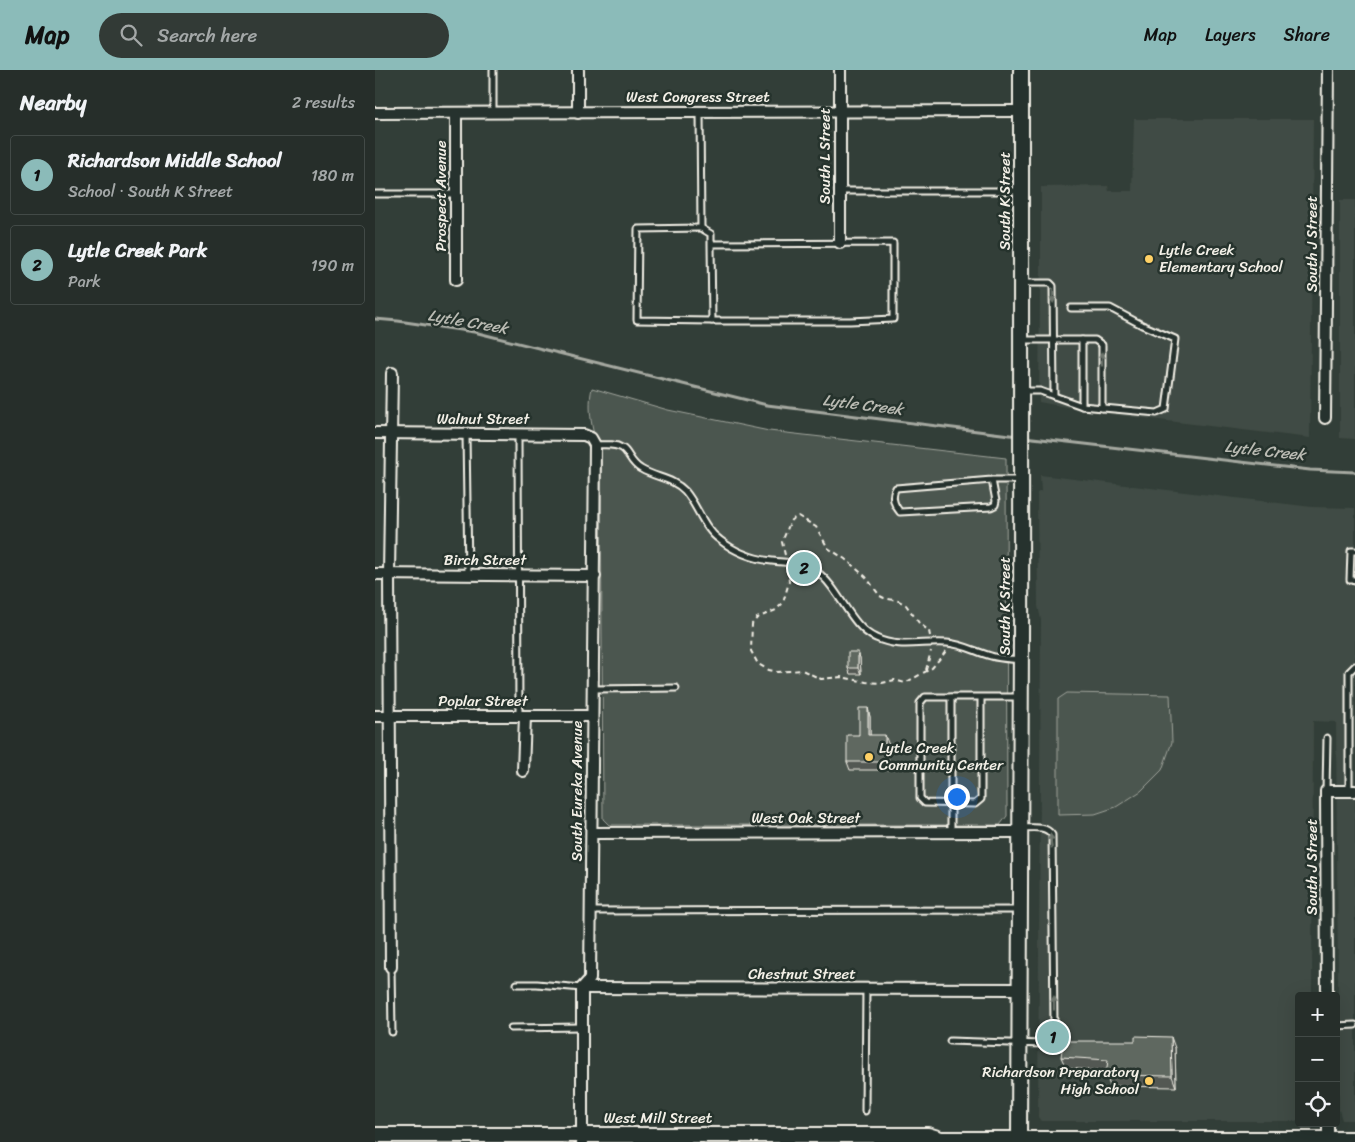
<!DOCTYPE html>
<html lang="en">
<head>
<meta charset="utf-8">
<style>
	:root { --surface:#262e2a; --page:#323a36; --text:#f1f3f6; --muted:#a4a8a8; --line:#424a47; --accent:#8bbbb9 }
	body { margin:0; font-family:Sriracha,sans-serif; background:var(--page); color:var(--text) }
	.controls { position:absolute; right:15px; bottom:15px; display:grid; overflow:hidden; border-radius:5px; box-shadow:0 5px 20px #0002 }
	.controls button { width:45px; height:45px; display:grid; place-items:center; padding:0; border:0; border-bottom:1px solid var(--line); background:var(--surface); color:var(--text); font:25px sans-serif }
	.you { position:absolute; left:581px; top:726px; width:18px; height:18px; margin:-12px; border:4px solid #fff; border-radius:50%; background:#1a73e8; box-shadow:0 0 0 8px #1a73e833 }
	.badge { display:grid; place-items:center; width:32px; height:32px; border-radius:50%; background:var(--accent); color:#111; font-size:16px; font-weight:700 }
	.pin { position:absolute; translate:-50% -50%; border:2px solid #fff; box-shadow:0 1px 5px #0006 }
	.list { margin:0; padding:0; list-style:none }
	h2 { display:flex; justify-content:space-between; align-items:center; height:65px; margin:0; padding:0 20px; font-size:21px }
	h2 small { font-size:16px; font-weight:400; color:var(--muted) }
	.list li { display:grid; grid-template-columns:32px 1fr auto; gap:15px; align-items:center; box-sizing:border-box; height:80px; margin:0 10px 10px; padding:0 10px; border:1px solid var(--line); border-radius:5px }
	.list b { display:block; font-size:19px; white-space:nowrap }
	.list p { margin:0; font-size:16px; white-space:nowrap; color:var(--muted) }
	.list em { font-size:16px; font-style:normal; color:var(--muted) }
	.icon { flex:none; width:28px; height:28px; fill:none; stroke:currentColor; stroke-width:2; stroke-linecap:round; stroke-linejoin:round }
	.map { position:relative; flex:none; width:980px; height:1072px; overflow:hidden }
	header { display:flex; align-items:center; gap:30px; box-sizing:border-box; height:70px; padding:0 25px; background:var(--accent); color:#111 }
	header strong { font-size:24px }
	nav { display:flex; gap:28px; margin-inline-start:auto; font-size:18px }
	.search { width:350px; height:45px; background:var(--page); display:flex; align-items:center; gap:12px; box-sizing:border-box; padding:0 18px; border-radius:28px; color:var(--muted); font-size:19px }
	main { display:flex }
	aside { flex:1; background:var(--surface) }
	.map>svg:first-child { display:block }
	.built { fill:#404b44 }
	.green { fill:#4c564f; stroke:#a0a49c }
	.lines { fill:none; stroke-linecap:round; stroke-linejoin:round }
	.stream { stroke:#a6a9a1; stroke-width:3 }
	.lane-casing { stroke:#f4f1e8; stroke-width:9 }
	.street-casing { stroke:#f4f1e8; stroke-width:14 }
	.secondary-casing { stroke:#f4f1e8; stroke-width:18 }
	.path { stroke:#f4f1e8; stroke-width:2; stroke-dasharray:5 4; stroke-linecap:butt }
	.lane { stroke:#26332d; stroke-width:5 }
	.street { stroke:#26332d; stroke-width:10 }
	.secondary { stroke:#26332d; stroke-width:14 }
	.wall { fill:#525953; stroke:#f4f1e8 }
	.shaded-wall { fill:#424944; stroke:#f4f1e8 }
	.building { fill:#5f6861; stroke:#f4f1e8 }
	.oneway { fill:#6e766e }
	.poi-dot { fill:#ffd166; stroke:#26332d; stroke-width:2 }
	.labels { text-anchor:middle; stroke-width:5; stroke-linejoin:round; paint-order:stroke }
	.street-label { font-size:15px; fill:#f4f1e8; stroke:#26332d }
	.poi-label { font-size:15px; fill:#f4f1e8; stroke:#26332d; text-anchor:start }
	.water-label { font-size:16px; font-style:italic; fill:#babbb3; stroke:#26332d }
</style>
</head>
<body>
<header>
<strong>Map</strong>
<div class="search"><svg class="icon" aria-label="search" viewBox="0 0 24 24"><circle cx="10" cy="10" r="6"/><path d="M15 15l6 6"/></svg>Search here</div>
<nav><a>Map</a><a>Layers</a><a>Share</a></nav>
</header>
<main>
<aside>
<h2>Nearby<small>2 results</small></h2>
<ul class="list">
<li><span class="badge">1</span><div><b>Richardson Middle School</b><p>School · South K Street</p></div><em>180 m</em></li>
<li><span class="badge">2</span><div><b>Lytle Creek Park</b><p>Park</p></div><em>190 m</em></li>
</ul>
</aside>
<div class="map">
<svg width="980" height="1072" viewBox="0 0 980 1072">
	<rect width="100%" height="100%" fill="#323e38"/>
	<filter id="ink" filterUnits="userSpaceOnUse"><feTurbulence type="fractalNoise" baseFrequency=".02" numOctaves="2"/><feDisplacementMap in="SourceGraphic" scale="10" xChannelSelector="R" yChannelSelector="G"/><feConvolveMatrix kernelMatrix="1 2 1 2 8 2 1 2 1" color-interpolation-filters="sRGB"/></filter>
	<g filter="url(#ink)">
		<g class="built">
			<polygon points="759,49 938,49 935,368 718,342 664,332 665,218 666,201 666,117 733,116 734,121 757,121"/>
			<polygon points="965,130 980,130 980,369 965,368"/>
			<polygon points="665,405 937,437 980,438 980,1050 967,1050 964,1040 961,652 938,651 937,926 924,926 924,1051 666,1051 663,1047 666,550 663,536 662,423 666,421"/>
		</g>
		<g class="green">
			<path d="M 217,318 L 293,340 L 394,361 L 631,388 L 632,746 L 625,755 L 234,755 L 228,749 L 226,392 C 220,367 211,344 217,318 Z"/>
			<polygon points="692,623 795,625 797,672 787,700 766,721 741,737 720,744 683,745 683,629"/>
		</g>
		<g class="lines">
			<g class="stream">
				<polyline points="0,249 23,251 99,262 392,335 643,366"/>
				<polyline points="649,367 935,400 980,402"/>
			</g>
			<g class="lane-casing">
				<g id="lane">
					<polyline points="118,42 118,0"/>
					<polyline points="325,42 326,158 336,164 336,174 337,251 475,251 518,249 518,173 336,174"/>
					<polyline points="465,121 644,121"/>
					<polyline points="0,124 81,124"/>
					<polyline points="326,158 263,159 262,250 337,251"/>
					<polyline points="648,213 675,213 678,216 679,326"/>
					<polyline points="647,270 720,270 727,275 727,338"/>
					<polyline points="707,270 707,336"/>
					<polyline points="647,321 665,321 707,336 782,343 791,339 800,269 767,255 735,238 696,238"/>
					<polyline points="91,364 93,505"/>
					<polyline points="143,365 144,646"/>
					<path d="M 220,375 C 229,375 239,373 247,378 C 254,382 255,393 266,399 C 281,408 298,408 310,421 C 323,436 328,458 345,470 C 360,482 379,489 397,491 C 413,493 428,492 441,501 C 465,518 475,557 501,568 C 524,579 548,571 572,573 C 588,574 601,582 616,586 C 625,589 636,589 646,590"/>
					<path d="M 617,410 L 621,431 L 620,435 L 616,437 L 525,442 C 519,435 516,426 521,418 L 617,410 L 646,410"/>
					<polyline points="980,481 976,481 975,510 980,510"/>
					<polyline points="219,619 301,618"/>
					<path d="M 606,627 L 606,729 L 600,734 L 550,733 L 545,728 L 545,633 L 550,627 C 582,627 614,627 646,627"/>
					<polyline points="951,721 952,668"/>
					<polyline points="974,721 974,602 980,596"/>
					<polyline points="576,762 576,627"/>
					<polyline points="216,841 643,840"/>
					<polyline points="16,897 17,962"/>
					<polyline points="142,914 162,914 207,918"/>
					<polyline points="961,956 980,955"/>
					<polyline points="136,958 207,957"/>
					<path d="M 575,971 L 668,974 L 675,965 L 679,953 L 677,765 C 671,755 657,758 646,758"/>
					<polyline points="490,1041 491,919"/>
				</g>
			</g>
			<g class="street-casing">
				<g id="street">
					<polyline points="0,43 646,41"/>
					<polyline points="203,43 203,0"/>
					<polyline points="465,173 465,0"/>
					<polyline points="81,210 81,43"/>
					<polyline points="950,348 953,0"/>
					<polyline points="0,363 209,365 216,368 220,375 215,909 207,918 207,1072"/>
					<polyline points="0,504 220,506"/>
					<polyline points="0,646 216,646"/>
					<polyline points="148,701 150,646"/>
					<polyline points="217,763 646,762"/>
					<polyline points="16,897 14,504 17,303"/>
					<polyline points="207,918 646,919"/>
					<polyline points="952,926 951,721 980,721"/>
					<polyline points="953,1053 953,1072"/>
				</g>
			</g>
			<g class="secondary-casing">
				<g id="secondary">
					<polyline points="0,1065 553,1065 566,1069 980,1069"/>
					<path d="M 644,1072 C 647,715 646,357 646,0"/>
				</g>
			</g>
			<g class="path">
				<polyline points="410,485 407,472 416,450 423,446 441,457 453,478 470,489 491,507 505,526 509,528 524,531 531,535 544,553 554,561 555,566"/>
				<polyline points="413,499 414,512 408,533 401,540 382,548 377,554 376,581 383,594 394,600 402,602 427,600 446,609 466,607 491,612 507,613 520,610 530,613 557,598 572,580"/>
				<polyline points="551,600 556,581"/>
			</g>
			<use href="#lane" class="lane"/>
			<use href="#street" class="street"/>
			<use href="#secondary" class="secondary"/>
		</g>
		<g class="wall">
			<polygon points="483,582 485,588 486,604 475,604 473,598"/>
			<polygon points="493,638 495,647 495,665 513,673 513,700 475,700 472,692 484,665"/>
			<polygon points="800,978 801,1017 735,1016 731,1005 732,1001 691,998 686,987"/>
		</g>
		<g class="shaded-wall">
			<polygon points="483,582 485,588 486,604 483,598"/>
			<polygon points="493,638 495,647 495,673 493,665"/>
			<polygon points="510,665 513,673 513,700 510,692"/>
			<polygon points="796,967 800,978 801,1017 797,1006"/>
		</g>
		<g class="building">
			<rect x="473" y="582" width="10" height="16"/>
			<polygon points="484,638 493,638 493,665 510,665 510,692 472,692 472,665 484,665"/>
			<polygon points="760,966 796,967 797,1006 731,1005 733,990 686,987 688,971 760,971"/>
		</g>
		<defs><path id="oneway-solid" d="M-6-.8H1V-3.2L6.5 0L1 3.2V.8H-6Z" transform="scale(1.25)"/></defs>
		<g class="oneway">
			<use href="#oneway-solid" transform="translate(678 226) rotate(89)"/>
			<use href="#oneway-solid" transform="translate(727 289) rotate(-90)"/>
			<use href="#oneway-solid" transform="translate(676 771) rotate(-96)"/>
			<use href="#oneway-solid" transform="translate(679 933) rotate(-90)"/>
		</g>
	</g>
	<g class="poi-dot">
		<circle cx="774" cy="189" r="5"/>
		<circle cx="494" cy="687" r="5"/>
		<circle cx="774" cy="1011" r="5"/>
	</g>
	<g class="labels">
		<g class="street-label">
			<text x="323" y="32">West Congress Street</text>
			<text transform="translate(450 86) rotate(-90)" y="5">South L Street</text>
			<text transform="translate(66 126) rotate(-90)" y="5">Prospect Avenue</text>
			<text transform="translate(630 131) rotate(-90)" y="5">South K Street</text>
			<text transform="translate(937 174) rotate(-90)" y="5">South J Street</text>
			<text x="108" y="354">Walnut Street</text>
			<text x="110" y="495">Birch Street</text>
			<text transform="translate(630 536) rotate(-90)" y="5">South K Street</text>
			<text x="108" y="636">Poplar Street</text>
			<text transform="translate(202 721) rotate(-90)" y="5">South Eureka Avenue</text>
			<text x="431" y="753">West Oak Street</text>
			<text transform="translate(937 797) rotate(-90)" y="5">South J Street</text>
			<text x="427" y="909">Chestnut Street</text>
			<text x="283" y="1053">West Mill Street</text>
		</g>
		<g class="poi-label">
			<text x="784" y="185">Lytle Creek<tspan x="784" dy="17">Elementary School</tspan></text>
			<text x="504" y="683">Lytle Creek<tspan x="504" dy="17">Community Center</tspan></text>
			<text x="764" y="1007" text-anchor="end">Richardson Preparatory<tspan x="764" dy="17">High School</tspan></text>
		</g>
		<g class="water-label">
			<text transform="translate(93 251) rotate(10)" y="6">Lytle Creek</text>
			<text transform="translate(488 334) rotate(7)" y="6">Lytle Creek</text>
			<text transform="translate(890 380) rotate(6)" y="6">Lytle Creek</text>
		</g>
	</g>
</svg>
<div class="controls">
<button>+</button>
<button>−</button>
<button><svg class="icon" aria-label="locate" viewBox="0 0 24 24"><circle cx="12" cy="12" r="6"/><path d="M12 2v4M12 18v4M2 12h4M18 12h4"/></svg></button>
</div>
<div class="you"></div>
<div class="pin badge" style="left:678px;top:967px">1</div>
<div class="pin badge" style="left:429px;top:498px">2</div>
</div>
</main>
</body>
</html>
